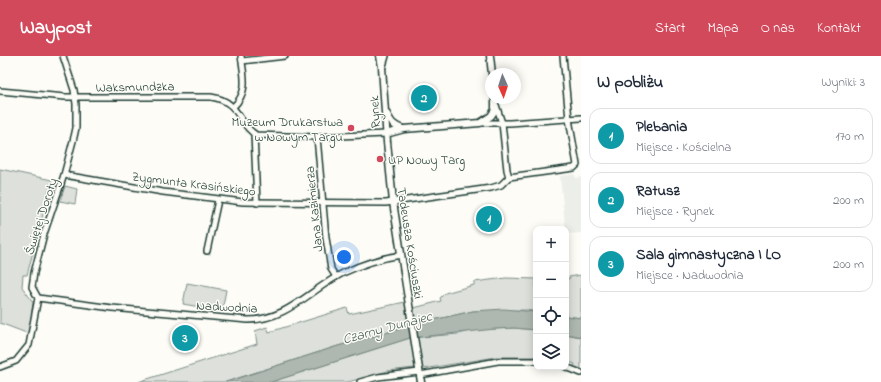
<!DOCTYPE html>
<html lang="pl">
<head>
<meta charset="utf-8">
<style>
	:root { --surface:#fff; --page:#f6f6f7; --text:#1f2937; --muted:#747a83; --line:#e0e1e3; --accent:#d1495b }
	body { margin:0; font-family:"Indie Flower",sans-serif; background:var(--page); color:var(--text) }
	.controls { position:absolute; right:12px; bottom:12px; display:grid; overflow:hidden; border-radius:8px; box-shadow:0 2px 10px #0003 }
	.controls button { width:36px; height:36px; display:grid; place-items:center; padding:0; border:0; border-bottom:1px solid var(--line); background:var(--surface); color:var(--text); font:20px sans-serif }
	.compass { position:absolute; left:485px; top:12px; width:36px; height:36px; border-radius:50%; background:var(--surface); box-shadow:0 2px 10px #0003; rotate:177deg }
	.you { position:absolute; left:344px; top:201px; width:14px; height:14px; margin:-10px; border:3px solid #fff; border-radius:50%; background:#1a73e8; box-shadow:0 0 0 6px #1a73e833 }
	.badge { display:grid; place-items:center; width:26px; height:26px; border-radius:50%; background:var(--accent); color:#fff; font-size:13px; font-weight:700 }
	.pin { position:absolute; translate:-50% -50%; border:2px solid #fff; box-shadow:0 1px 4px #0006 }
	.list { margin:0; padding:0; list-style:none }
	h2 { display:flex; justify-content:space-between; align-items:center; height:52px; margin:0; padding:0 16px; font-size:17px }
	h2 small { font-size:13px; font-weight:400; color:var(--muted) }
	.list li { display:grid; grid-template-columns:26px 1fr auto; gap:12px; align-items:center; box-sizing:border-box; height:56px; margin:0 8px 8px; padding:0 8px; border:1px solid var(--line); border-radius:12px }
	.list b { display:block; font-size:15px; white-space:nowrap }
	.list p { margin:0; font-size:13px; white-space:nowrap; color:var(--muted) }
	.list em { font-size:13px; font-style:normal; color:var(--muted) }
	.icon { flex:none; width:22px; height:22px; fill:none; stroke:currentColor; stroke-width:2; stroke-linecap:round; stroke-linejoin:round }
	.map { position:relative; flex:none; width:581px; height:326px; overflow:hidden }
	header { display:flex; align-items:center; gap:24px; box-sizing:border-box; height:56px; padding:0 20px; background:var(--accent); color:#fff }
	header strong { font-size:19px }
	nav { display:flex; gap:22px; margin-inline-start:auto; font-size:14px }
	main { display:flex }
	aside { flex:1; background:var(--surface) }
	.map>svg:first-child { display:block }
	.built { fill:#eceee9 }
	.green { fill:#dde0db; stroke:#7e8e88 }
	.water { fill:#aeb8b1; stroke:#75877f }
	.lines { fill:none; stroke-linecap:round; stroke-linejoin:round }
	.minor-casing { stroke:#1f3d34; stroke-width:8 }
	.tertiary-casing { stroke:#1f3d34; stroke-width:9 }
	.minor { stroke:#fdfcf7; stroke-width:5 }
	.tertiary { stroke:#fdfcf7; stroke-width:6 }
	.poi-dot { fill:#d1495b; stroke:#fdfcf7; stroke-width:1.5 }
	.labels { text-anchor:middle; stroke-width:3; stroke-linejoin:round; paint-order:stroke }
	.street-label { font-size:13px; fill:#1f3d34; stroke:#fdfcf7 }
	.poi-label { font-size:13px; fill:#1f3d34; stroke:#fdfcf7; text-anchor:end }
	.water-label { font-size:14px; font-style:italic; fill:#435c53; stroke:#fdfcf7 }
</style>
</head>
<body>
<header>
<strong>Waypost</strong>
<nav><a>Start</a><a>Mapa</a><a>O nas</a><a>Kontakt</a></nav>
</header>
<main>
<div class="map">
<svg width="581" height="326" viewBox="0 0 581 326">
	<rect width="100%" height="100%" fill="#fdfcf7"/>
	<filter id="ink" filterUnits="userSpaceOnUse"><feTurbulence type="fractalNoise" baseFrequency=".025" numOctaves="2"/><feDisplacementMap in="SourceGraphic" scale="8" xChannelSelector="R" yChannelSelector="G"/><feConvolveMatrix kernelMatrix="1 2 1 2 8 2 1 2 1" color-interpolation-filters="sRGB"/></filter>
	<g filter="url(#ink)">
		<polygon class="built" points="574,118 576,122 581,121 581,177 566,178 560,120"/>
		<g class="green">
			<polygon points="0,113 52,124 27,219 23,219 22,231 33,246 29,278 0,267"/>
			<polygon points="65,130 77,133 75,148 60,145"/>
			<polygon points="581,219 581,262 566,260 566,223 569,223 569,221"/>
			<polygon points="506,222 536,223 536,256 527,254 473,255 429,265 338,290 226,326 138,326 257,288 255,275 267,271 269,276 347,252 349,258 405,246 406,254 441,245 440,242 445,237 474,229 474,226"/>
			<polygon points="187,227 226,234 222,255 183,248"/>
			<polygon points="514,272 536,274 536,301 496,301 423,313 414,312 388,315 348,326 271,326 410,282 458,278 476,274"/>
			<polygon points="566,278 581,281 581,315 573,312 575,308 566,305"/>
		</g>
		<g class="water">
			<polygon points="504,253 536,256 536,274 514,272 495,273 410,282 271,326 226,326 338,290 429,265 473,255"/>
			<polygon points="566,260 581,262 581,281 566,278"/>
		</g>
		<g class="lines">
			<g class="minor-casing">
				<g id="minor">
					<polyline points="242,5 285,0"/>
					<polyline points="383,10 386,0"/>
					<path d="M 0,35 L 65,41 L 211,41 C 240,45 237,67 256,79 L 317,81 L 386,78"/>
					<path d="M 233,51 C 249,36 244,20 241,0"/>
					<polyline points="480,67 510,67 581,62"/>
					<polyline points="254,78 257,147"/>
					<polyline points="317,81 326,182 331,213 336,221"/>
					<polyline points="64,119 163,136 243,146 386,147 491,132 501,129 509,121 507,114 502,67 496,49"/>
					<polyline points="509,121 574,112 577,109 569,63 563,0"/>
					<polyline points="207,195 218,144"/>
					<path d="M 38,242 L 112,252 L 248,264 C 287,264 310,234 343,217 C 360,209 381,202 401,199"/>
					<polyline points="0,311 16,305 29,289 38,242 32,231 34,217 44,178 64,119 74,81 76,72 76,48 74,34 63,0"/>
					<polyline points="566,311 581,317"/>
					<polyline points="420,319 498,305 536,305"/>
					<polyline points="360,326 378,321 419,316"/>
				</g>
			</g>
			<g class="tertiary-casing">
				<g id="tertiary">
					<polyline points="380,0 382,11 387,86 393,146 421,326"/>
					<polyline points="490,0 492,18"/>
					<path d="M 387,58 C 391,67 394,70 403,73"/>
					<polyline points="386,78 404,73 480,67 491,60 495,54 495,42"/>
				</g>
			</g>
			<use href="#minor" class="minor"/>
			<use href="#tertiary" class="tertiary"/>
		</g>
	</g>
	<g class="poi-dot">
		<circle cx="351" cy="72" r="4"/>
		<circle cx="380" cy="103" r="4"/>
	</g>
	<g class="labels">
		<g class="street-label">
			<text transform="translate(135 30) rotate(-1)" y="5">Waksmundzka</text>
			<text transform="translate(374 56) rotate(-93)" y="5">Rynek</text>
			<text transform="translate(194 127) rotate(7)" y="5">Zygmunta Krasińskiego</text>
			<text transform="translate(313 153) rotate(-96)" y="5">Jana Kazimierza</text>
			<text transform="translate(40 160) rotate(-72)" y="5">Świętej Doroty</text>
			<text transform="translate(411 187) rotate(81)" y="5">Tadeusza Kościuszki</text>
			<text transform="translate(227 250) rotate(3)" y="5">Nadwodnia</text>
		</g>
		<g class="poi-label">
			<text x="343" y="70">Muzeum Drukarstwa<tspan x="343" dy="15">w Nowym Targu</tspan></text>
			<text x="388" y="108" text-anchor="start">UP Nowy Targ</text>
		</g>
		<g class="water-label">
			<text transform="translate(387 271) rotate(-15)" y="5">Czarny Dunajec</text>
		</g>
	</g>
</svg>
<div class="controls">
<button>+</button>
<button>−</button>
<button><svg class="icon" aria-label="locate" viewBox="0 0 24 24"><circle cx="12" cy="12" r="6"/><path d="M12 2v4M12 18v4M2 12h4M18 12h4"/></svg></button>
<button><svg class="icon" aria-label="layers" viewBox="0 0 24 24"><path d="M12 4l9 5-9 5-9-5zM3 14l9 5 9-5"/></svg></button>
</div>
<svg class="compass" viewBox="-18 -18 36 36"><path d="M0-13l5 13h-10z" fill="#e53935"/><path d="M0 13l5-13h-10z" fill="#747a83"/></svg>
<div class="you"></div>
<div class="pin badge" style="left:489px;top:163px;background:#0f9aa8">1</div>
<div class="pin badge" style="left:424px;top:42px;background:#0f9aa8">2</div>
<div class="pin badge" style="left:185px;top:282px;background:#0f9aa8">3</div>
</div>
<aside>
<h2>W pobliżu<small>Wyniki: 3</small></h2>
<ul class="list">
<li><span class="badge" style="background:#0f9aa8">1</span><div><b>Plebania</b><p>Miejsce · Kościelna</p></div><em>170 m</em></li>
<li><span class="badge" style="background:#0f9aa8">2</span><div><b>Ratusz</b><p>Miejsce · Rynek</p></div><em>200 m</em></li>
<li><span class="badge" style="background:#0f9aa8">3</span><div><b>Sala gimnastyczna I LO</b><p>Miejsce · Nadwodnia</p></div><em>200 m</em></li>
</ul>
</aside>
</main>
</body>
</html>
